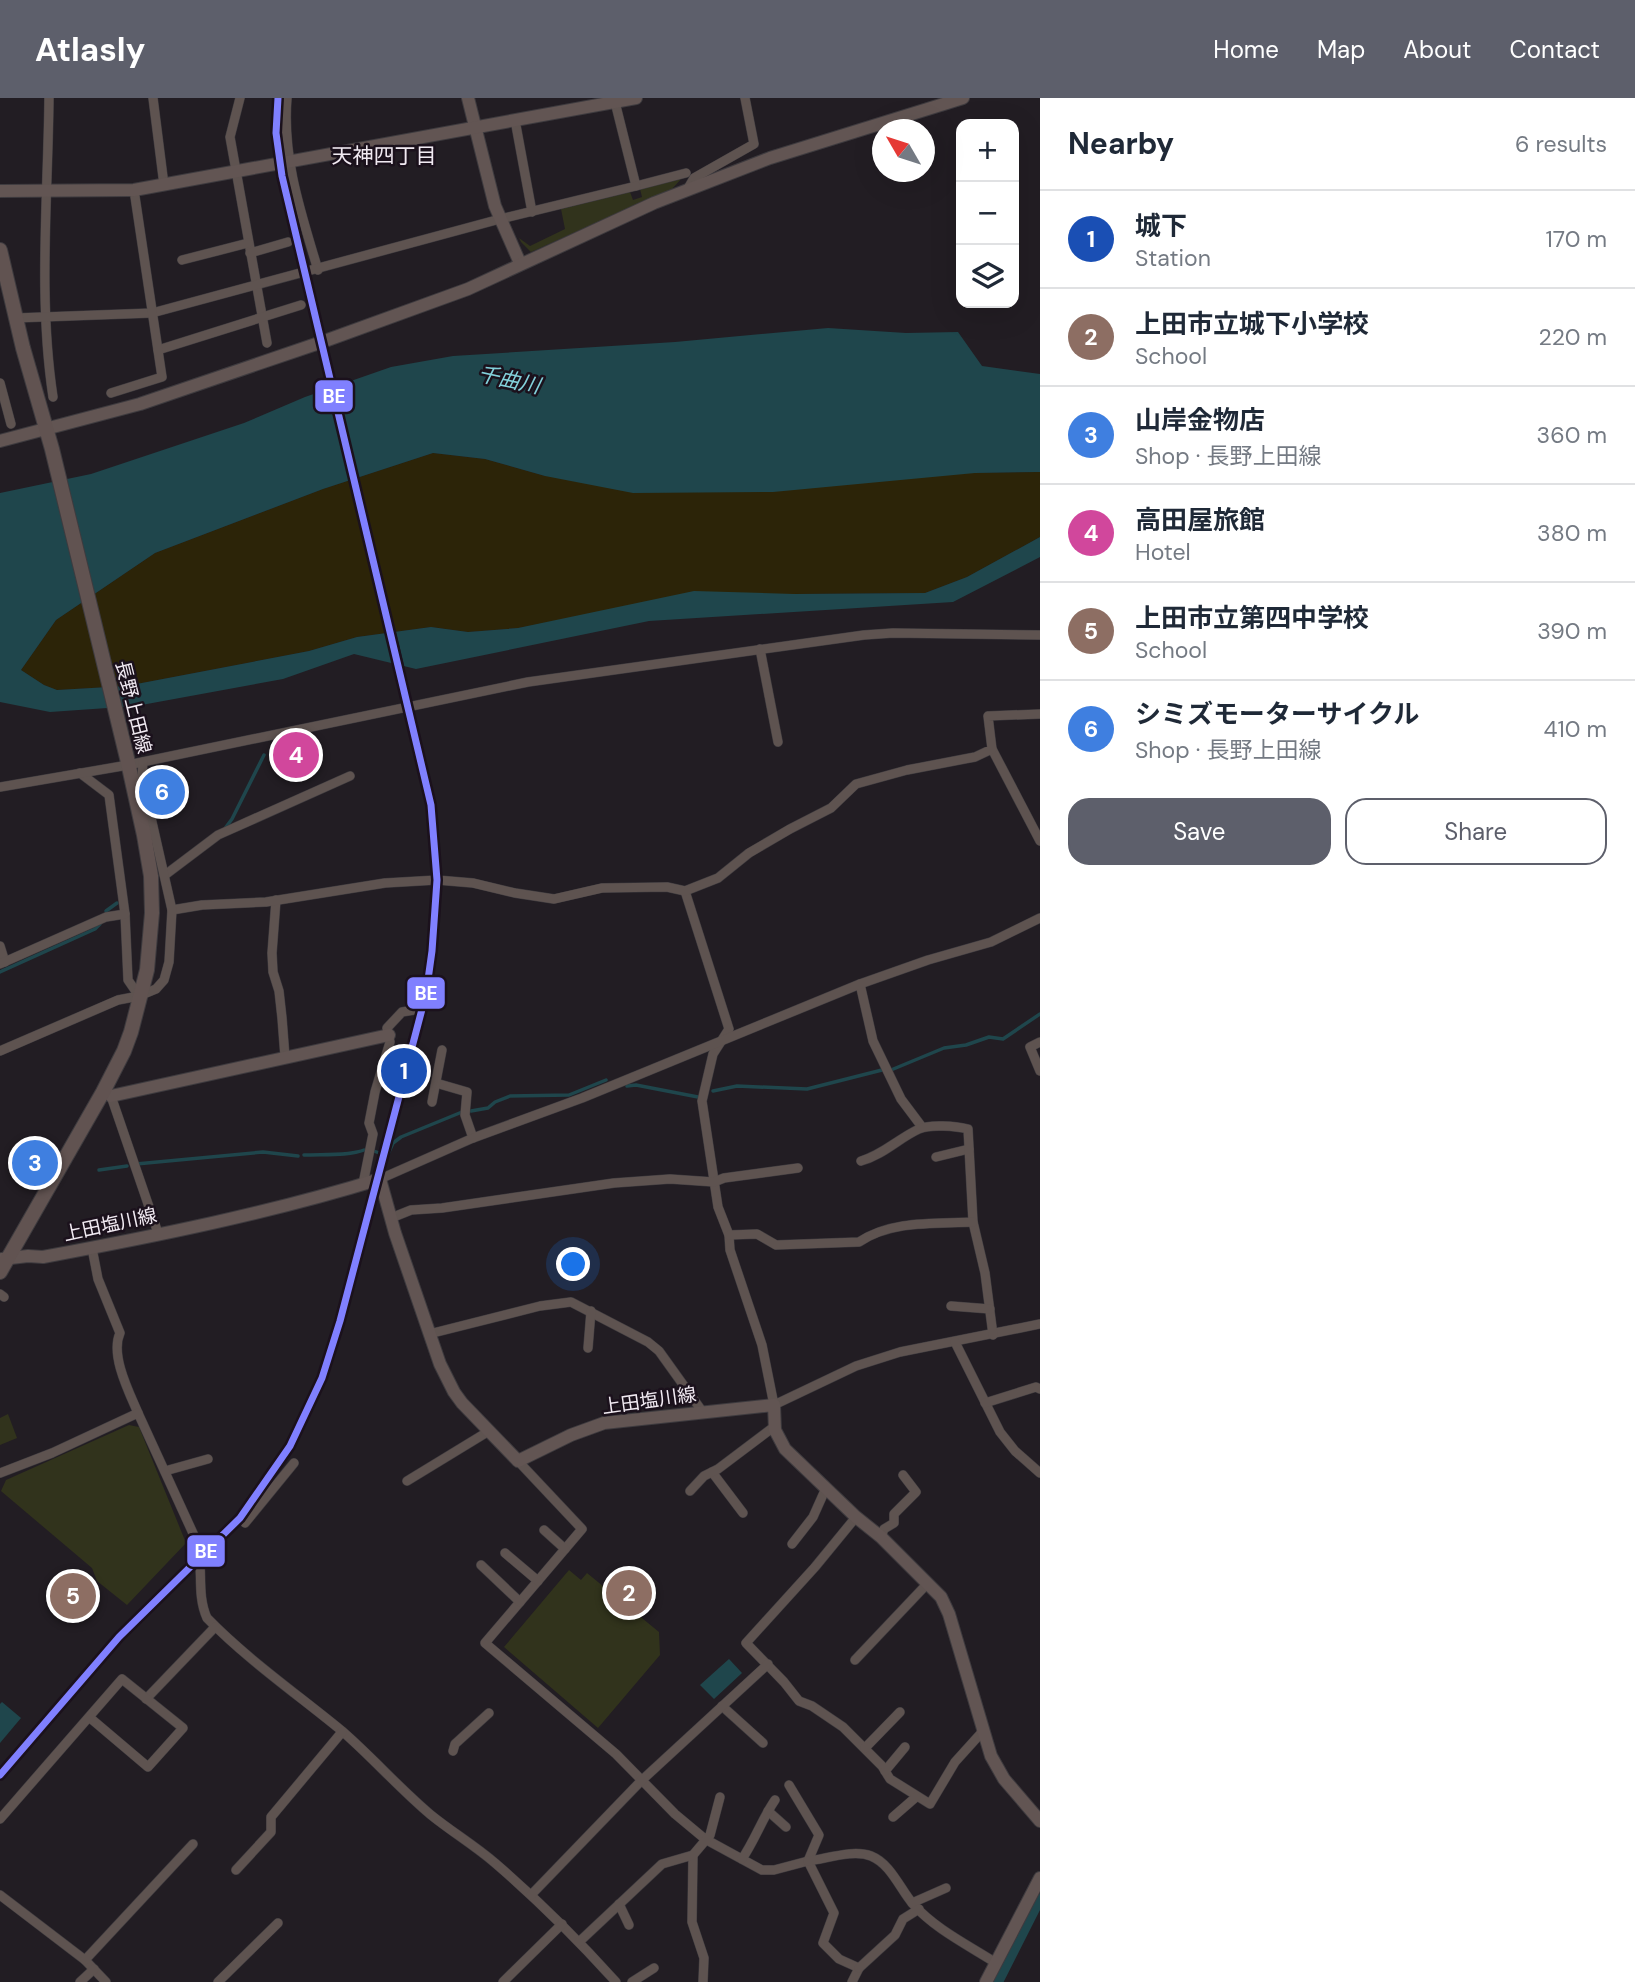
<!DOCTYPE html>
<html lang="en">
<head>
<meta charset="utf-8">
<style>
	:root { --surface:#fff; --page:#f6f6f7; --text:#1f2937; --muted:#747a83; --line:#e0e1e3; --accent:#5d5f6b }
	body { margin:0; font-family:"DM Sans","Noto Sans JP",sans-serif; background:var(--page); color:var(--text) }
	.controls { position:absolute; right:21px; top:21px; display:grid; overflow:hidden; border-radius:14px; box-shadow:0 7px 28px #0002 }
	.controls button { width:63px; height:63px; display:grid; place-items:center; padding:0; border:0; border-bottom:2px solid var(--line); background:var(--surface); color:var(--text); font:35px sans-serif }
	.compass { position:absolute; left:872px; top:21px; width:63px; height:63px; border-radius:50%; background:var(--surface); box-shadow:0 7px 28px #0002; rotate:309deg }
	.you { position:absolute; left:574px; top:1167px; width:24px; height:24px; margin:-18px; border:5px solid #fff; border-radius:50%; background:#1a73e8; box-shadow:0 0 0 10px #1a73e833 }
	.badge { display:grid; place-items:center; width:46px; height:46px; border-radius:50%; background:var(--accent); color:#fff; font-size:23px; font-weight:700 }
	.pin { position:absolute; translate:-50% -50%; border:4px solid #fff; box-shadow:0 2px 7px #0006 }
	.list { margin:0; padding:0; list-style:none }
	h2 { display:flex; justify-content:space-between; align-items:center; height:91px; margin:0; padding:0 28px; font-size:30px }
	h2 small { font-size:23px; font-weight:400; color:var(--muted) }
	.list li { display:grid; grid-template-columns:46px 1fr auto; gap:21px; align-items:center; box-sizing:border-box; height:98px; padding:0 28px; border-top:2px solid var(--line) }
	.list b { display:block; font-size:26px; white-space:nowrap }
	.list p { margin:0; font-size:23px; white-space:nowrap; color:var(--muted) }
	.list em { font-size:23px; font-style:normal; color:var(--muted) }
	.actions { display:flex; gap:14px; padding:21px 28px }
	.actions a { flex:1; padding:16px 0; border:2px solid var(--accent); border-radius:21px; text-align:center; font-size:24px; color:var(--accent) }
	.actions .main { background:var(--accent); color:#fff }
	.icon { flex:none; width:38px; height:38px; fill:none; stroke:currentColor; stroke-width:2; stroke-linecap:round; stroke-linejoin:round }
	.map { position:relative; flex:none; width:1040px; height:1884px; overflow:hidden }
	header { display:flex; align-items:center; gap:42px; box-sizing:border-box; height:98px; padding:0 35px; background:var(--accent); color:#fff }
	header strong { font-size:33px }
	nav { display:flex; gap:38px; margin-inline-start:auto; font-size:24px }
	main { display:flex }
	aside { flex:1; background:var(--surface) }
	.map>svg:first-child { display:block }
	.green { fill:#31331c }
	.sand { fill:#2c2408 }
	.water { fill:#1f464c }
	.pier { fill:#221d23 }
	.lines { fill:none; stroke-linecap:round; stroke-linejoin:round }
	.stream { stroke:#1f464c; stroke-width:3.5 }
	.canal { stroke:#1f464c; stroke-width:10 }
	.street-casing { stroke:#3e3b3f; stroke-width:10 }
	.secondary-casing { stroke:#3e3b3f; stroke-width:14 }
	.primary-casing { stroke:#3e3b3f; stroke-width:16 }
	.street { stroke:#5e5350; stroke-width:9 }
	.secondary { stroke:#625553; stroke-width:12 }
	.primary { stroke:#615351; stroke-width:14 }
	.rail-1-casing { stroke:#1b111c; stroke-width:12 }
	.rail-1 { stroke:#8080ff; stroke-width:7 }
	.labels { text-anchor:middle; stroke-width:5; stroke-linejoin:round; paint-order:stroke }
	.street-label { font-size:19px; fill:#f1eaf2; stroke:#1b111c }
	.neighbourhood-label { font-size:21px; fill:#f1eaf2; stroke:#1b111c }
	.water-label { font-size:21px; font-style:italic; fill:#83d1db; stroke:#1b111c }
	.line-badge { stroke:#1b111c; stroke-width:2.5 }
	.badge-label { font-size:19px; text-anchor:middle; font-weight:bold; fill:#fff }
</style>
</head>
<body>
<header>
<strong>Atlasly</strong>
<nav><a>Home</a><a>Map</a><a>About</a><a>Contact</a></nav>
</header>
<main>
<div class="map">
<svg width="1040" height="1884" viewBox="0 0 1040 1884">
	<rect width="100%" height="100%" fill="#221d23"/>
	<g class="green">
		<polygon points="681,81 672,91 531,154 521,144 519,140 530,148 565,131 561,111 630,94 633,102 642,99 640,91"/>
		<polygon points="8,1316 17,1340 0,1347 0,1320"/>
		<polygon points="129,1327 139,1329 186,1445 127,1507 97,1483 92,1470 1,1393 6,1382"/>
		<polygon points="569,1472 581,1482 587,1475 659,1534 660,1557 598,1630 504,1549"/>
	</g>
	<polygon class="sand" points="433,355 485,361 545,378 1040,374 1040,439 967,479 925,495 794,496 606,513 518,530 468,534 431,529 357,539 309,553 126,588 57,592 44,587 21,572 56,522 155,455 323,391"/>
	<g class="water">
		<polygon points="828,230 906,235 958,234 982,268 1040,276 1040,374 975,375 773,394 633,395 545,378 485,361 433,355 323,391 155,455 56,522 21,572 44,587 57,592 126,588 309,553 357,539 431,529 468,534 518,530 694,493 794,496 925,495 967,479 1040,439 1040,459 953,504 649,523 416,571 354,556 283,581 136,608 50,614 0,604 0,395 91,376 244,325 305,299 391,269 453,258 675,244"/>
		<polygon points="729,1561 742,1575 714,1601 700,1587"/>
		<polygon points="2,1604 21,1620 0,1645 0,1606"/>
	</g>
	<g class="pier">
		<polygon points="335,285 359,383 352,385 328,287"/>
		<polygon points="395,530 405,572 397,570 388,531"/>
	</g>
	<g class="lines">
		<g class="stream">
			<polyline points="226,729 232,721 264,657"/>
			<polyline points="106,813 117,805"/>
			<polyline points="0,874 95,831 100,826"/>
			<polyline points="891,972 944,950 966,947 989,939 1003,941 1040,916"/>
			<polyline points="627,988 636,987 698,999"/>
			<polyline points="713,993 737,988 807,991 882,972"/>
			<polyline points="471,1013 488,1010 495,1004 510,998 569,997 606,982"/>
			<polyline points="374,1053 379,1055"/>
			<polyline points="388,1056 393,1045 401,1039 462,1014"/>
			<path d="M 304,1057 C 321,1056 350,1058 364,1052"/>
			<polyline points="136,1066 263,1054 298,1058"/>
			<polyline points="99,1072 127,1068"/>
		</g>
		<polyline class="canal" points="998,1884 1040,1801"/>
		<g class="street-casing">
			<g id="street">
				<path d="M 49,0 C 48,99 38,200 53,299"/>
				<polyline points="153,0 164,87"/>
				<polyline points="240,0 230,39 267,245"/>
				<path d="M 287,0 C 282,60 301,115 318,172"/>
				<polyline points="614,0 636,88 686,75"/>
				<polyline points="515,22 532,114"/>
				<polyline points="687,92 694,80 754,46 745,0"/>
				<polyline points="250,155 288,144"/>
				<polyline points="182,162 248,145"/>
				<polyline points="15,220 152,215 500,121 636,88"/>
				<polyline points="158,252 301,207"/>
				<polyline points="0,285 11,326"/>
				<polyline points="111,295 162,279 134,92"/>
				<polyline points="760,551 778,644"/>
				<polyline points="992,651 1040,743"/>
				<polyline points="80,675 109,697 125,816 128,882 139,898"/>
				<polyline points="0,689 128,667 528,584 864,537 893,535 1040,537"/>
				<polyline points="165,777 218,737 350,678"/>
				<polyline points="685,793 729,931 713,956 702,1003 718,1109 729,1137 730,1152 762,1247 774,1307 856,1268 900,1254 1040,1226"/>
				<polyline points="276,802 272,855 273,874 279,893 282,920 285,959"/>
				<polyline points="172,812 202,807 266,804 385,785 437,782 473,785 515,795 554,801 602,790 667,789 685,793 718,780 749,755 790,731 831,710 856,686 907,672 975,659 992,651 988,618 1040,616"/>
				<polyline points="0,848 5,864"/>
				<polyline points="0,866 106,819 125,816"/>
				<polyline points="860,886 873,943 901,1001 922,1029"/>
				<polyline points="1040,944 1030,949 1040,973"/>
				<polyline points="0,953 118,902 139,898 156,891 164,882 169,864 172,812 142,680 143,664"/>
				<polyline points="436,985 467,994 465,1017 473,1040"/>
				<polyline points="108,997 111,998 158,1135"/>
				<polyline points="432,1004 442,952"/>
				<polyline points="936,1059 969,1051"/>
				<path d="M 861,1063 C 883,1057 899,1040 919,1031 C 929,1026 956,1028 968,1031 L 973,1124 L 985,1175 L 993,1237"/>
				<polyline points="380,1081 473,1040 582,1000 860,886 928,862 991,844 1040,820"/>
				<polyline points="363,1086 373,1036 369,1025 375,994 390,944 387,930 402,914 414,912"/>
				<polyline points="391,1120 411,1112 442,1110 614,1085 670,1081 714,1084 724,1080 798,1070"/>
				<path d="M 729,1137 L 757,1136 L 776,1147 L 859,1144 C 892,1122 935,1126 973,1124"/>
				<path d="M 92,1150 L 98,1181 L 120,1235 C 110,1257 129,1294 138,1315"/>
				<polyline points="0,1196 4,1199"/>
				<polyline points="951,1208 990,1211"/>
				<polyline points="429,1236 540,1208 571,1204 648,1244 659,1253 702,1313"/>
				<polyline points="955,1244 1000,1334 1015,1353 1040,1375"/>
				<polyline points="588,1250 591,1213"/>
				<polyline points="985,1305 1036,1289 1040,1291"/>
				<polyline points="518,1363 582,1431 485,1545 616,1656 675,1716 705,1741 762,1772 774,1772 808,1763 834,1815 823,1845 839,1861 859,1870 852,1884"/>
				<polyline points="165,1373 208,1361"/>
				<polyline points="712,1374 743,1415"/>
				<path d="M 0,1375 L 52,1355 L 138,1315 L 197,1444 C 204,1469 196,1496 207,1520 C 248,1562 297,1596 342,1633 C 373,1660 400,1691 431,1717 C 452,1734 474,1747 495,1765 C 538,1802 578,1842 616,1884"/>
				<polyline points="407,1383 489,1333"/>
				<polyline points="690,1393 704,1378 718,1371 775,1328"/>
				<polyline points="856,1419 815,1469 746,1545 784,1584 799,1603 812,1608 843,1629 882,1668 890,1681 930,1706 955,1664 983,1633"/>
				<polyline points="245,1425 294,1365"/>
				<polyline points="544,1432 565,1451"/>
				<polyline points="881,1439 884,1431 894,1425 894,1416 916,1394 903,1377"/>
				<polyline points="792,1446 813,1419 826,1390"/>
				<polyline points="505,1455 538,1483"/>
				<polyline points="481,1467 520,1504"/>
				<polyline points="855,1562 927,1486"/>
				<polyline points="146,1601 215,1529"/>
				<polyline points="722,1608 763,1645"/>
				<polyline points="865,1650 900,1614"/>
				<polyline points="453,1653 455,1646 489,1615"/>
				<polyline points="885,1673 905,1649"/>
				<polyline points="789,1687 819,1737 808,1763"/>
				<polyline points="768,1713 786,1729"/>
				<polyline points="893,1719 916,1699"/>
				<polyline points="0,1721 122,1581 183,1630 148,1669 89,1619"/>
				<polyline points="693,1757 692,1824 704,1860 703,1884"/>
				<path d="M 742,1761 C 755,1742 762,1721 775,1702"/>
				<path d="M 808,1763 C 826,1761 853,1751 871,1758 C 891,1766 900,1791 913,1806 C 935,1831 968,1847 996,1865"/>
				<polyline points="236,1772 271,1734 271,1719 342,1634"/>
				<polyline points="0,1797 85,1862 106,1884"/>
				<polyline points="531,1797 641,1683 768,1566"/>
				<polyline points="912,1805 946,1790"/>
				<polyline points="619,1806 629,1827"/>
				<polyline points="579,1844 662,1766 693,1757 710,1737 720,1699"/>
				<polyline points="85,1862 193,1746"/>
				<polyline points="859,1870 895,1837 903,1821 919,1811"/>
				<polyline points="80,1884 94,1871"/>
				<polyline points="218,1884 278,1825"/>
				<polyline points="503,1884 562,1826"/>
				<polyline points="632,1884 654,1870"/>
			</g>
		</g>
		<g class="secondary-casing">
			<g id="secondary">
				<polyline points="468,0 495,108 520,165"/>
				<polyline points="0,93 134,92 636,0"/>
				<polyline points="0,343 140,306 322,244 468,191 654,105 770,60 963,0"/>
				<polyline points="111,998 389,937"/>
				<path d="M 2,1161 L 28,1158 L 43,1159 C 156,1138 270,1115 380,1081 L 395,1135 L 440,1266 L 454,1294 L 462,1305 L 518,1363 L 571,1337 L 604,1325 L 774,1307 L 775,1332 L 785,1351 L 856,1419 L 881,1439 L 941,1499 L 949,1516 L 991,1658 L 1004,1681 L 1040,1723"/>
				<polyline points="986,1884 1040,1780"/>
			</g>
		</g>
		<g class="primary-casing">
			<polyline id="primary" points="0,152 23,250 52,351 127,660 144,737 151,778 152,815 147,872 131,934 124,953 103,994 0,1174"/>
		</g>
		<use href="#street" class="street"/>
		<use href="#secondary" class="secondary"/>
		<use href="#primary" class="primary"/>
		<g class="rail-1-casing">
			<polyline id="rail-1" points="0,1677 119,1539 240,1420 290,1348 322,1280 340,1223 426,896 432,853 437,782 431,707 282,78 276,35 278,0"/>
		</g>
		<use href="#rail-1" class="rail-1"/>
	</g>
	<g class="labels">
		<g class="street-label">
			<text transform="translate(134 609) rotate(76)" y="7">長野上田線</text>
			<text transform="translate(110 1126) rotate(-12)" y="7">上田塩川線</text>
			<text transform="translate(649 1302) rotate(-8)" y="7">上田塩川線</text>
		</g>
		<g class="neighbourhood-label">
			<text x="384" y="65">天神四丁目</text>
		</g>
		<g class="water-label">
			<text transform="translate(509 282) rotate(12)" y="7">千曲川</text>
		</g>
	</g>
	<g class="line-badge">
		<rect x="314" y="281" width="40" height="34" rx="7" fill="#8080ff"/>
		<rect x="406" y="878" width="40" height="34" rx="7" fill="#8080ff"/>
		<rect x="186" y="1436" width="40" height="34" rx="7" fill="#8080ff"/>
	</g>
	<g class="badge-label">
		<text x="334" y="305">BE</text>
		<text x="426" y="902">BE</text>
		<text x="206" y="1460">BE</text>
	</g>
</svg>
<div class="controls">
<button>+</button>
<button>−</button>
<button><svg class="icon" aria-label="layers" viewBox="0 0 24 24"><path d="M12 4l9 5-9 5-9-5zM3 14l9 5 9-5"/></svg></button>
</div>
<svg class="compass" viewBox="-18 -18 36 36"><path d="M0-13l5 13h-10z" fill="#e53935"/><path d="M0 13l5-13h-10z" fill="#747a83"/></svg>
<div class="you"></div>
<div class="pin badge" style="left:404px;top:973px;background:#1a4fb4">1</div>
<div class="pin badge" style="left:629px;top:1495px;background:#8d6e63">2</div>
<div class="pin badge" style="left:35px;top:1065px;background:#3f7fe0">3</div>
<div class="pin badge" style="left:296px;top:657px;background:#d1479c">4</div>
<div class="pin badge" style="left:73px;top:1498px;background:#8d6e63">5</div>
<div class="pin badge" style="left:162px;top:694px;background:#3f7fe0">6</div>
</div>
<aside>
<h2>Nearby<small>6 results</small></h2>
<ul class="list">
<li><span class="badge" style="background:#1a4fb4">1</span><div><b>城下</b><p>Station</p></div><em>170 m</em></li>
<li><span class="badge" style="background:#8d6e63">2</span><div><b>上田市立城下小学校</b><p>School</p></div><em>220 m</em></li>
<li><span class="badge" style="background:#3f7fe0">3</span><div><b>山岸金物店</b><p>Shop · 長野上田線</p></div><em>360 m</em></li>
<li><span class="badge" style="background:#d1479c">4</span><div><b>高田屋旅館</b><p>Hotel</p></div><em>380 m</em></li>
<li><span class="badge" style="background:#8d6e63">5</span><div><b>上田市立第四中学校</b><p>School</p></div><em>390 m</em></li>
<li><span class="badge" style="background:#3f7fe0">6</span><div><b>シミズモーターサイクル</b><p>Shop · 長野上田線</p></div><em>410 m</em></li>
</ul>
<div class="actions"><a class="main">Save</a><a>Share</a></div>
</aside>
</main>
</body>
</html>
